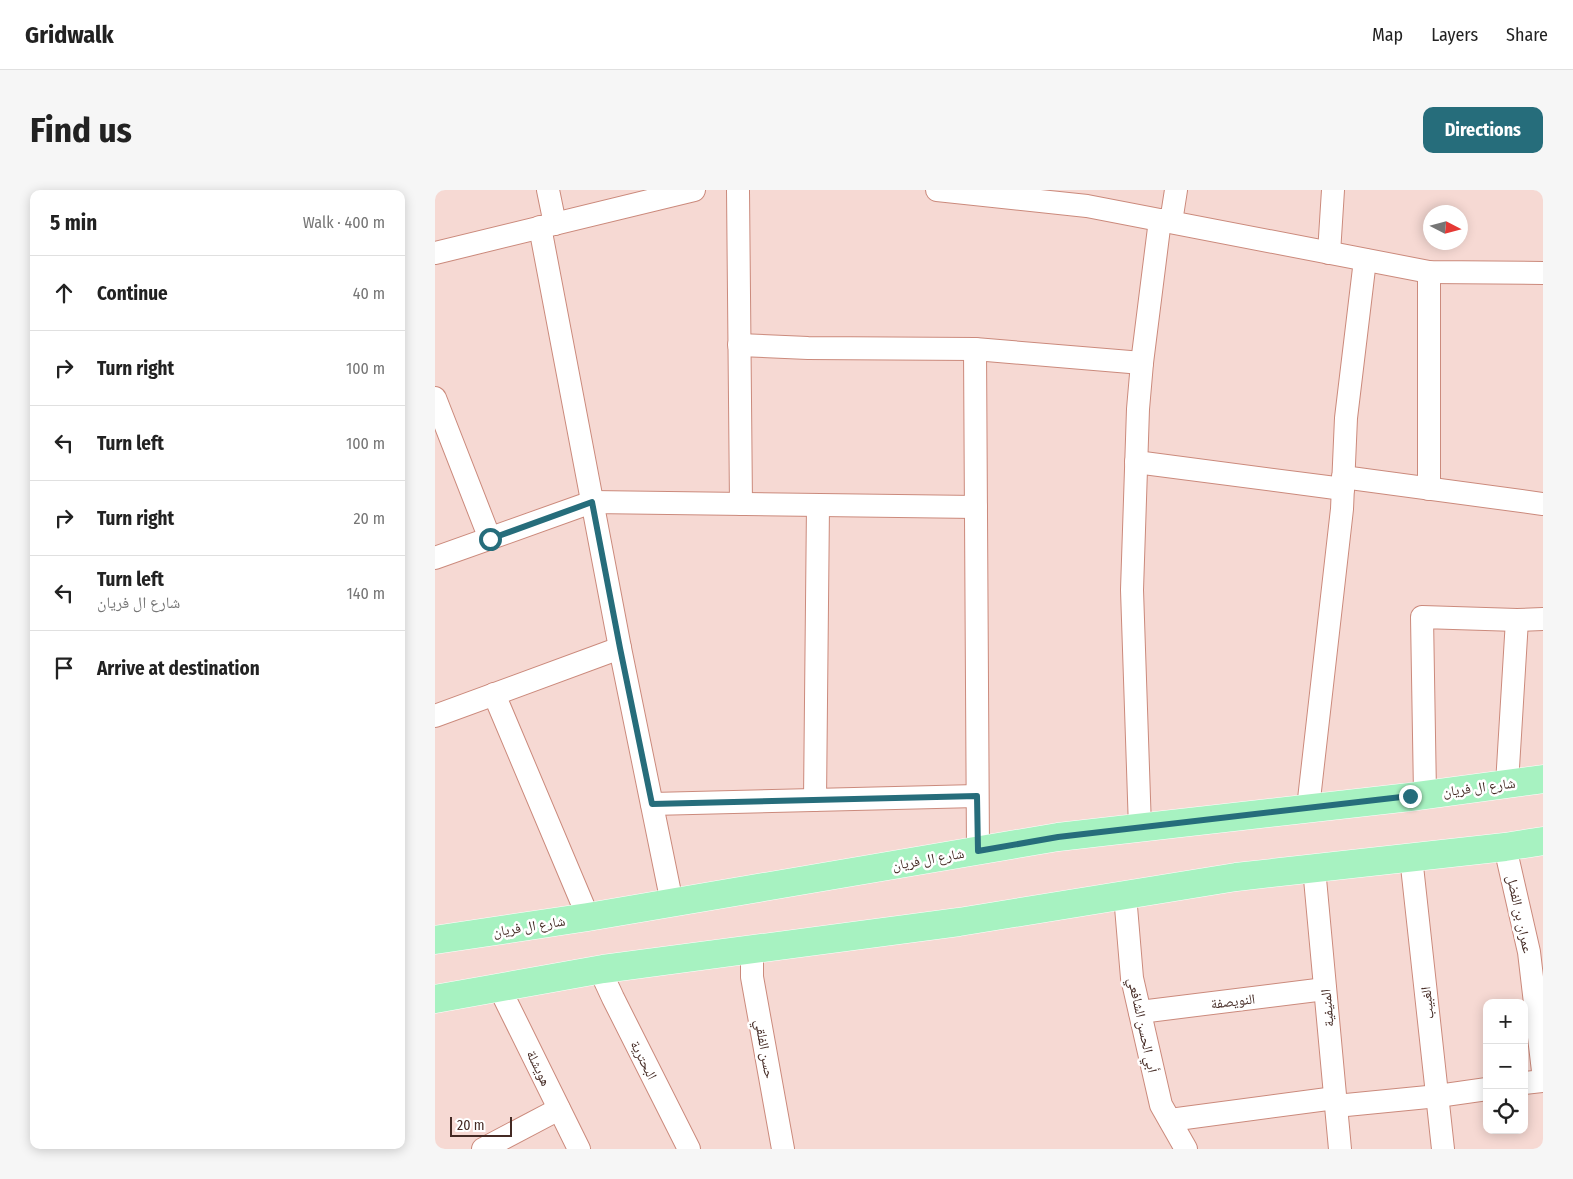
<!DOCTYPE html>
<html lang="en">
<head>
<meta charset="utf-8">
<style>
	:root { --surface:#fff; --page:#f6f6f6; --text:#222; --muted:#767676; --line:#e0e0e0; --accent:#266d7b }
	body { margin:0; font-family:"Fira Sans Condensed","Noto Naskh Arabic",sans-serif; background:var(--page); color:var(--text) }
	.controls { position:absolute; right:15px; bottom:15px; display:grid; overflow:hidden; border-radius:10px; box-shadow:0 2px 12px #0003 }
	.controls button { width:45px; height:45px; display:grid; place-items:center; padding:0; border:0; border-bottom:1px solid var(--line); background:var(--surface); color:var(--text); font:25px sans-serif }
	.compass { position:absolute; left:988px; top:15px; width:45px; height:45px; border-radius:50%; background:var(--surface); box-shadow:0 2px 12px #0003; rotate:96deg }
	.scale { position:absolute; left:15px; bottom:12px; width:62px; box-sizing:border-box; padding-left:5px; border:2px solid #442a24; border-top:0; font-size:14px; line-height:18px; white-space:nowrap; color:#442a24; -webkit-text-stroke:4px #fff; paint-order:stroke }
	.stop { position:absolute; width:15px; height:15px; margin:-11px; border:4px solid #266d7b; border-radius:50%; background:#fff }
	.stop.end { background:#266d7b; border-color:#fff; box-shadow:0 1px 5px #0008 }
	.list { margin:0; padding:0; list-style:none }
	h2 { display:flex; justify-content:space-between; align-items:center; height:65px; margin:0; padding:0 20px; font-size:21px }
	h2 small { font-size:16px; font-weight:400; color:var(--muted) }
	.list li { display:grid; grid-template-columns:32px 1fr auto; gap:15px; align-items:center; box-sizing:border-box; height:75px; padding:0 20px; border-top:1px solid var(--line) }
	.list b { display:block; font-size:19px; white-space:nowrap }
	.list p { margin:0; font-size:16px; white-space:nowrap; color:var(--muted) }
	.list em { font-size:16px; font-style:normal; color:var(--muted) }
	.icon { flex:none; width:28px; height:28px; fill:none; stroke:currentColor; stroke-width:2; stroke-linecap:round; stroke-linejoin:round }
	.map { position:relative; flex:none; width:1108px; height:959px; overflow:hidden; border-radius:10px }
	header { display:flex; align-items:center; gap:30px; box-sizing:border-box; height:70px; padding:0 25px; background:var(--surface); border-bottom:1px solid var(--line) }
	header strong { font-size:24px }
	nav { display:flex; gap:28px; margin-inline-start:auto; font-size:18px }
	.intro { display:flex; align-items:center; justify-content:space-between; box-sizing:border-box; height:120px; padding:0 30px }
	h1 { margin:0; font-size:35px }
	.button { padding:12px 22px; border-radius:10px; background:var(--accent); color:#fff; font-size:18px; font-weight:700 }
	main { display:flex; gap:30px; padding:0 30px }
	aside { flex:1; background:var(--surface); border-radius:10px; box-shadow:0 2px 12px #0003 }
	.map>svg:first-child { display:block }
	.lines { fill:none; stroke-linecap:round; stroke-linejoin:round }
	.minor-casing { stroke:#cb8a7c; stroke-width:24 }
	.major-casing { stroke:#fff; stroke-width:29 }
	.minor { stroke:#fff; stroke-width:22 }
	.major { stroke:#a7f2c1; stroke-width:28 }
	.route { stroke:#266d7b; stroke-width:6 }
	.labels { text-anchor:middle; stroke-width:5; stroke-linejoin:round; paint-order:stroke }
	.street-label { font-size:14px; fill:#442a24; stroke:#fff }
</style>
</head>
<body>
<header>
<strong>Gridwalk</strong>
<nav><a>Map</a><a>Layers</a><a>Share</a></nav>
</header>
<div class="intro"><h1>Find us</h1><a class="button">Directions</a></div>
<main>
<aside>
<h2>5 min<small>Walk · 400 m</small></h2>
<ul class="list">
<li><svg class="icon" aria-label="ahead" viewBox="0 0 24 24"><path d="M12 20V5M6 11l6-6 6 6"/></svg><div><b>Continue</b></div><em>40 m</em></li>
<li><svg class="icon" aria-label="right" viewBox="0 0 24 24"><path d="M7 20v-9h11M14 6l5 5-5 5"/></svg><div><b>Turn right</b></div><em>100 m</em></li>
<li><svg class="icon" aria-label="left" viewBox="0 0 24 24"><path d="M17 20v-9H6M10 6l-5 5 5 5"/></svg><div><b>Turn left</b></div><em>100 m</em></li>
<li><svg class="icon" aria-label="right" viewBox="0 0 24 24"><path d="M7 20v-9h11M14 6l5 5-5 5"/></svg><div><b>Turn right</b></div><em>20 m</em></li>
<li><svg class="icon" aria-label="left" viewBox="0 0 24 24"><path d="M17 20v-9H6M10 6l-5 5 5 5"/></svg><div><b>Turn left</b><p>شارع ال فريان</p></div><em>140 m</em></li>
<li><svg class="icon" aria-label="arrive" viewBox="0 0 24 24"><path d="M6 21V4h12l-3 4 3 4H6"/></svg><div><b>Arrive at destination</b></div></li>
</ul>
</aside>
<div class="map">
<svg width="1108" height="959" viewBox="0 0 1108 959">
	<rect width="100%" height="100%" fill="#f6d9d3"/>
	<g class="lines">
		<g class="minor-casing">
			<g id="minor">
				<polyline points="113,0 120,34"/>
				<polyline points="303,0 306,314"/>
				<polyline points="502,0 652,16 994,82 1108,83"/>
				<polyline points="736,32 741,0"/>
				<polyline points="105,37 185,458 237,713"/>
				<polyline points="0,63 259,0"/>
				<polyline points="894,63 898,0"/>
				<polyline points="994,82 994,299"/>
				<polyline points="304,155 373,158 540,159 707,173"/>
				<polyline points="540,159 543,661"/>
				<polyline points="0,208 55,349"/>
				<polyline points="701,272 908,299"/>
				<polyline points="908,287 1108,314"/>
				<polyline points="0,368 157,312 541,317"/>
				<polyline points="59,504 153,727"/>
				<polyline points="0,526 185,458"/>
				<polyline points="1072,594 1082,430"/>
				<polyline points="990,604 987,427 1082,430 1108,429"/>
				<polyline points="380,610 383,315"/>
				<polyline points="217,614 542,606"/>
				<polyline points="873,618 907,319 911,228 930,70"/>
				<polyline points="705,638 697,400 703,219 707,173 725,30"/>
				<polyline points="1070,657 1094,762 1108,881"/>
				<polyline points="976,667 1008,959"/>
				<polyline points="879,678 905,959"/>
				<polyline points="690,705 697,788 726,915 751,959"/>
				<polyline points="317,759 317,787 348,959"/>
				<polyline points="165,780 178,808 254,959"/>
				<polyline points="64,797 144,959"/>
				<polyline points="705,822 890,799"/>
				<polyline points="1089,893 1108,891"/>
				<polyline points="901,916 1003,906 1052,899"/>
				<polyline points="735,930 900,908"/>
				<polyline points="48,959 124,919"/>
			</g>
		</g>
		<g class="major-casing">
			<g id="major">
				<polyline points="0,750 153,727 623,647 975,607 1108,589"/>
				<polyline points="0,809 168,779 524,732 801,687 1070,657 1108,651"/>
			</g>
		</g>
		<use href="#minor" class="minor"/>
		<use href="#major" class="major"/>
	</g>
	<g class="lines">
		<polyline class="route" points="55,349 157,312 185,458 217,614 542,606 543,661 623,647 975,606"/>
	</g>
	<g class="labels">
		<g class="street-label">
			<text transform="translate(1044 597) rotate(-7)" y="5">شارع ال فريان</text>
			<text transform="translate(493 669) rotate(-10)" y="5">شارع ال فريان</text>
			<text transform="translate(1085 724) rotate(78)" y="5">عمران بن الفضل</text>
			<text transform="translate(94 736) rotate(-9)" y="5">شارع ال فريان</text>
			<text transform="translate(798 811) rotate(-7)" y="5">النويصفة</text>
			<text transform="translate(992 813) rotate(-96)" y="5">الغبيب</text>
			<text transform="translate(892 818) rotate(-95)" y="5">المنيفية</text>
			<text transform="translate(708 835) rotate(78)" y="5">أبي الحسن الشافعي</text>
			<text transform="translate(330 859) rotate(80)" y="5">حسن الفلقي</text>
			<text transform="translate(209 870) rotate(63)" y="5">البحترية</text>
			<text transform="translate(104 878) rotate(64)" y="5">هويشلة</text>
		</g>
	</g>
</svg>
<div class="controls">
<button>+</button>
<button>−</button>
<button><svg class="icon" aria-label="locate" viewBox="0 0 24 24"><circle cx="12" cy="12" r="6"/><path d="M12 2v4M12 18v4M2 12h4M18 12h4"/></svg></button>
</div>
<svg class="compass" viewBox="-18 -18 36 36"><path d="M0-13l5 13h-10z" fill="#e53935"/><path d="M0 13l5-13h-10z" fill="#767676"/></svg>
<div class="scale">20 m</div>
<div class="stop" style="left:55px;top:349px"></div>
<div class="stop end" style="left:975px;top:606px"></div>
</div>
</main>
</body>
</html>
